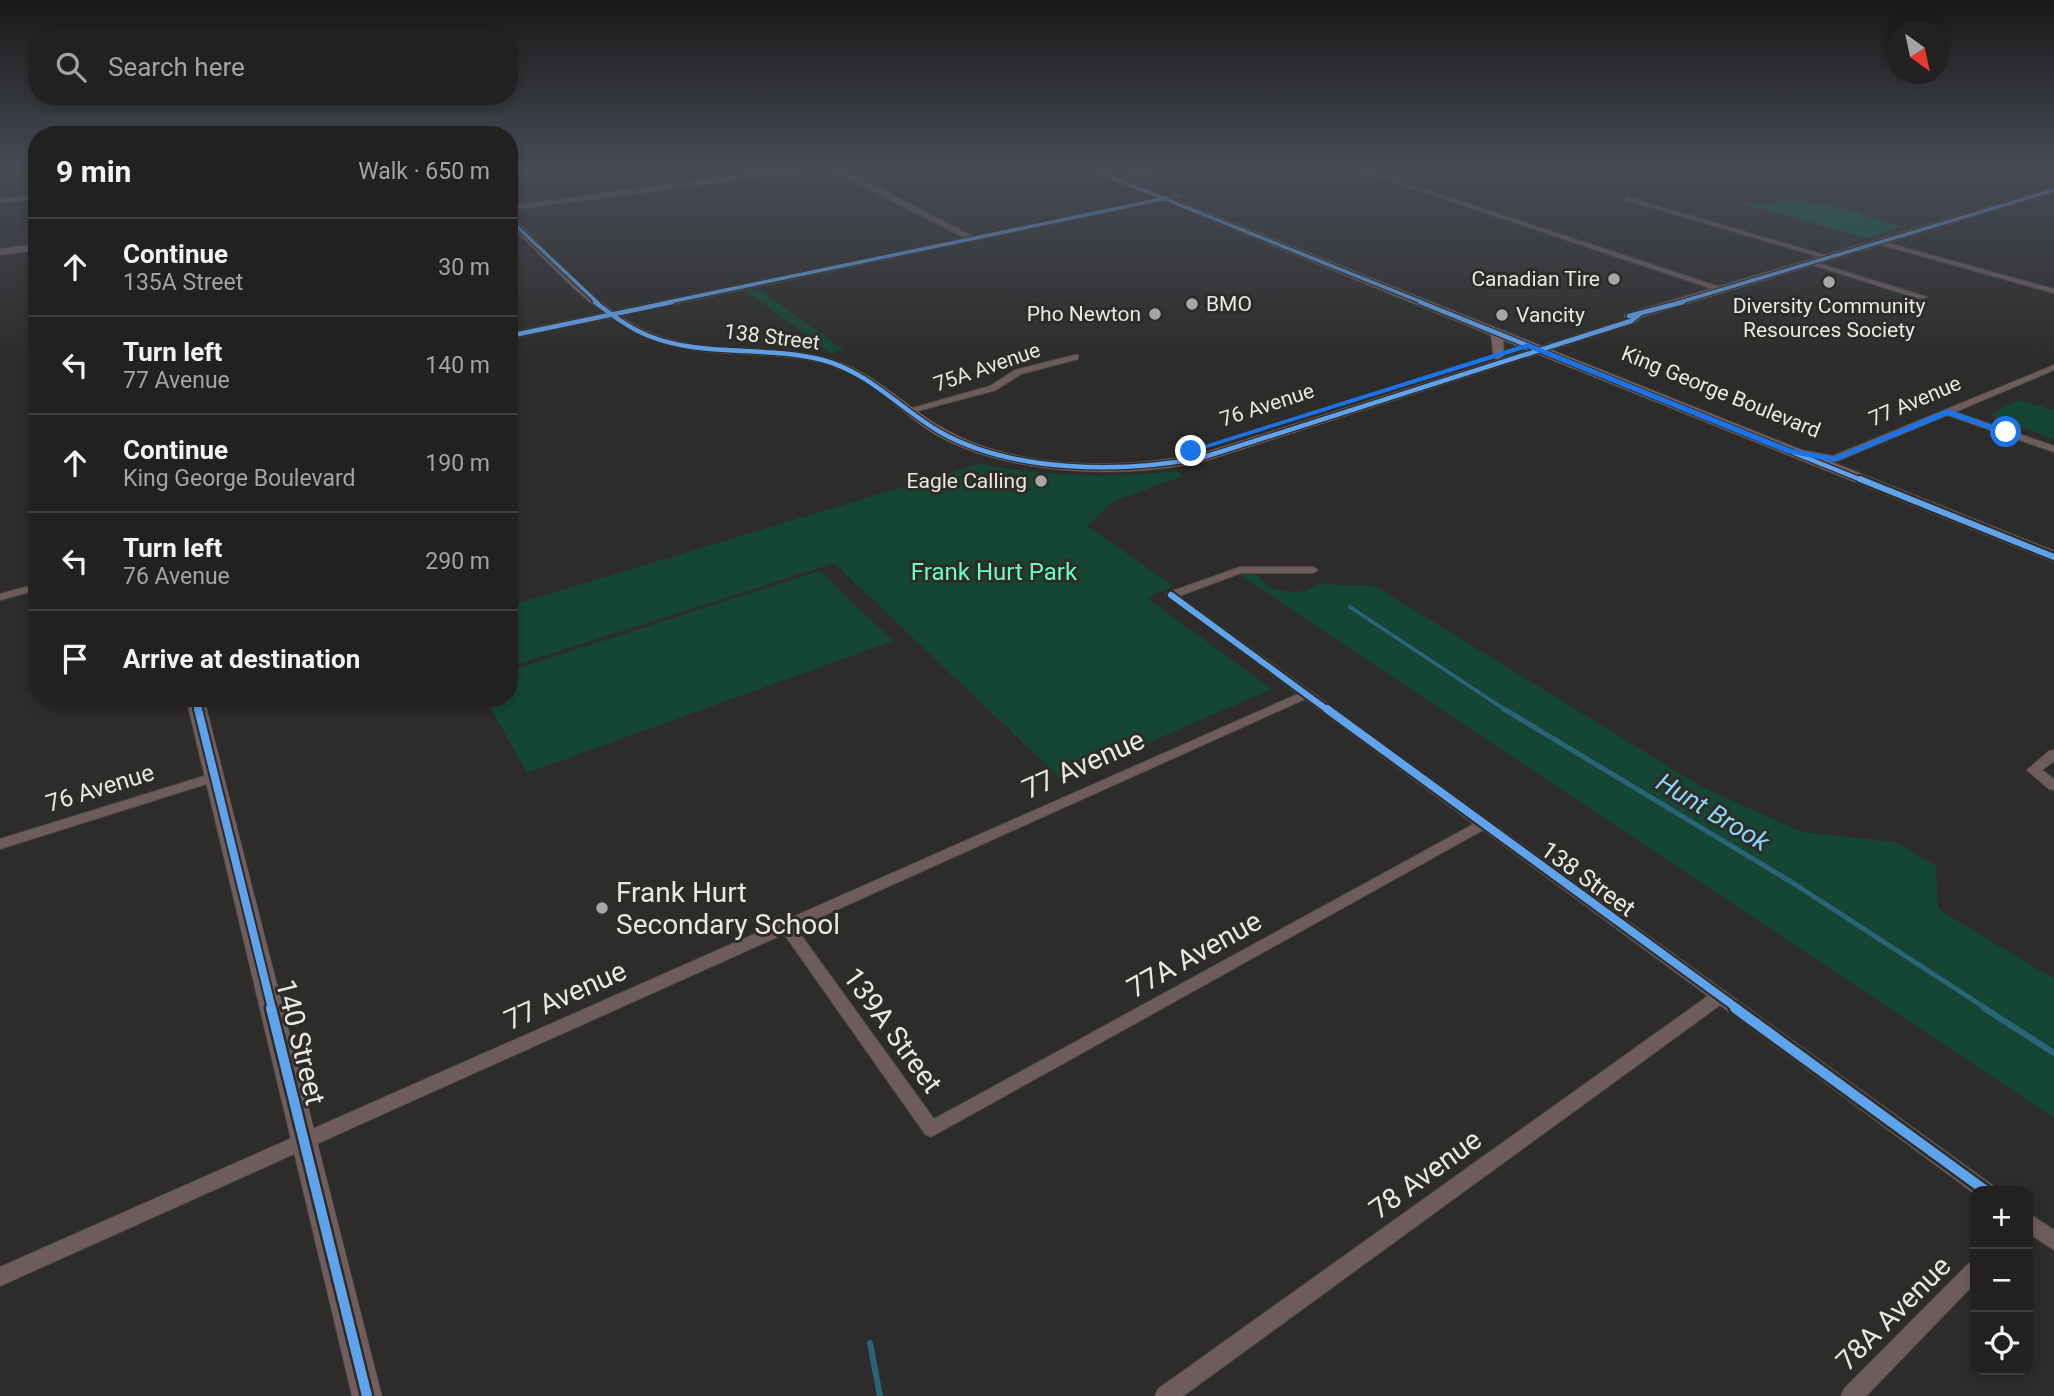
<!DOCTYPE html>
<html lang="en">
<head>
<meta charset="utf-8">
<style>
	:root { --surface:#222120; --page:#2e2e2d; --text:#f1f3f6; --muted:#a2a3a5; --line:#3f3e3e }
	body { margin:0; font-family:Roboto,sans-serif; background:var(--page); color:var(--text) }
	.controls { position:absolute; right:21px; bottom:21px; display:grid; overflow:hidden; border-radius:14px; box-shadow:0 4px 10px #0003 }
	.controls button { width:63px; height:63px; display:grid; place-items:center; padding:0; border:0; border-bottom:2px solid var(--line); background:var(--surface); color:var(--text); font:35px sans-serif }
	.compass { position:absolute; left:1886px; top:21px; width:63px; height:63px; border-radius:50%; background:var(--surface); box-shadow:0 4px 10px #0003; rotate:147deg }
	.stop { position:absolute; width:21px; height:21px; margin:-16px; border:5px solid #1a73e8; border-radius:50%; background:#fff }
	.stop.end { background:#1a73e8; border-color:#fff; box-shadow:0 2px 7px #0008 }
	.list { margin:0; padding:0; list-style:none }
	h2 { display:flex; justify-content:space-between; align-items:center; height:91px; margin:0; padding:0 28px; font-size:30px }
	h2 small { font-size:23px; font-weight:400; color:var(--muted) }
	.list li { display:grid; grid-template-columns:46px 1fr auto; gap:21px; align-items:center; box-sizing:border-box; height:98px; padding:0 28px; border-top:2px solid var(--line) }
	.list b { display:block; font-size:26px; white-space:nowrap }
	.list p { margin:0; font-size:23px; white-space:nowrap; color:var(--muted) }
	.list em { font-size:23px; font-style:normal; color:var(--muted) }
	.icon { flex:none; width:38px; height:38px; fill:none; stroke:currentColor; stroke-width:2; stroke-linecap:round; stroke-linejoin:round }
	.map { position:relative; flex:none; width:2054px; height:1396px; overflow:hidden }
	.search { position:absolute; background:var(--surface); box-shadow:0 4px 10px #0003; left:28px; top:28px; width:490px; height:77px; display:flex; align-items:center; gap:18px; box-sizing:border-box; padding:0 24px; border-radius:28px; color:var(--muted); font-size:26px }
	.panel { position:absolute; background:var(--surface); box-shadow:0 4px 10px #0003; left:28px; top:126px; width:490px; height:581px; border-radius:28px }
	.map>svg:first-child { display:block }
	.green { fill:#154634 }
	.forest { fill:#066146 }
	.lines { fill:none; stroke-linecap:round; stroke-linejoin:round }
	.stream-far2 { stroke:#2a6478; stroke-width:3.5 }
	.stream-far1 { stroke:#2a6478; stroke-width:5 }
	.stream { stroke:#2a6478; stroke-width:6 }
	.minor-casing { stroke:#4a4a49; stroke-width:2 }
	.tertiary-casing { stroke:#4a4a49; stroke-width:2 }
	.secondary-casing { stroke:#4a4a49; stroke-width:1 }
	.primary-casing { stroke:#4a4a49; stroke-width:2 }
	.minor { fill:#6e5c5d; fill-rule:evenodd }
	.tertiary { fill:#6e5c5d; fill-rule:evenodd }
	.secondary { fill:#715d5d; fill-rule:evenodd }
	.primary { fill:#7a6365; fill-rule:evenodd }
	.cycleway-far4-casing { stroke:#2e2c29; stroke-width:6 }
	.cycleway-far3-casing { stroke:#2e2c29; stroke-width:7 }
	.cycleway-far2-casing { stroke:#2e2c29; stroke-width:10 }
	.cycleway-far1-casing { stroke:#2e2c29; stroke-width:12 }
	.cycleway-casing { stroke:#2e2c29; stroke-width:15 }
	.cycleway-far4 { stroke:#60a3ed; stroke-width:3.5 }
	.cycleway-far3 { stroke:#60a3ed; stroke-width:4.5 }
	.cycleway-far2 { stroke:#60a3ed; stroke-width:6 }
	.cycleway-far1 { stroke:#60a3ed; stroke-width:8 }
	.cycleway { stroke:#60a3ed; stroke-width:10 }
	.route { fill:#1a73e8 }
	.poi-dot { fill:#a7a6a4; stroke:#2e2c29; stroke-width:2.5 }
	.labels { text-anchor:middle; stroke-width:6; stroke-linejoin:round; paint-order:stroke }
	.far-poi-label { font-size:21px; fill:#e8e7e5; stroke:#2e2c29; text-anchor:end }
	.far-street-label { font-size:21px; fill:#e8e7e5; stroke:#2e2c29 }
	.park-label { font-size:24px; fill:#69fec4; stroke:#2e2c29 }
	.street-label { font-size:24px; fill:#e8e7e5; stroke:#2e2c29 }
	.water-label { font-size:26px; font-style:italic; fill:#86d7f7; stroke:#2e2c29 }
	.near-street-label { font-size:28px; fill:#e8e7e5; stroke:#2e2c29 }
	.near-poi-label { font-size:28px; fill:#e8e7e5; stroke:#2e2c29; text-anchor:start }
</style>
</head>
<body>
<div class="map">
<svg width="2054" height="1396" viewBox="0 0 2054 1396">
	<rect width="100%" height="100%" fill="#2d2c2a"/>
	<g class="green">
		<polygon points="758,289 844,350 830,353 746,291"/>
		<polygon points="2019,400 2054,410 2054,439 1989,415"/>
		<path d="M 979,464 C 1048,476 1107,479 1177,471 L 1183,476 L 1114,501 L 1087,526 L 1174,586 L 1147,598 L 1272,689 L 1062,780 L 834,563 L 509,667 L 509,606 Z"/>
		<polygon points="820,571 893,641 527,773 485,698 509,698 509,671"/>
		<polygon points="1240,575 1257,575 1268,587 1288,592 1306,591 1317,584 1375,586 1702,787 1802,832 1896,842 1936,866 1938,909 2054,979 2054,1118"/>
	</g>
	<polygon class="forest" points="1798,200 1861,212 1858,214 1903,226 1866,238 1742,204"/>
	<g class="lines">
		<polyline class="stream-far2" points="1350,607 1507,711"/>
		<polyline class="stream-far1" points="1504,709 1793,883 1987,1009"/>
		<g class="stream">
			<polyline points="1984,1008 2054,1053"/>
			<polyline points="870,1343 880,1396"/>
		</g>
		<g class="minor-casing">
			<g id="minor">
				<polygon points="1167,166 1180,166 1124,178 1121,176"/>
				<polygon points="1345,166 1354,166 1729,290 1722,292"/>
				<polygon points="37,194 37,198 0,203 0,199"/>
				<polygon points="1627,197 1831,257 1832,258 1827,259 1625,200"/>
				<polygon points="1880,241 2054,289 2054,293 1878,244 1878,242"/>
				<polygon points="1810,262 1814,262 1927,297 1920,299 1810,264"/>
				<polygon points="1075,355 1078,355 1078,359 1021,374 996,390 910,413 906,410 990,386 1015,370"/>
				<polygon points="2054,365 2054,370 1955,412 2054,446 2054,452 1947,415 1837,461 1801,456 1796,453 1801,450 1833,456"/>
				<path d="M 1240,567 L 1313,567 L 1318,570 L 1313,573 L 1241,573 L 1179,596 L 1992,1185 L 1995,1191 L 1975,1191 L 1975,1194 L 1720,1005 L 1183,1396 L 1155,1396 L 1158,1389 L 1708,996 L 1483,830 L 931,1137 L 925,1134 L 784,934 L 0,1286 L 0,1267 L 1298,694 L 1166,595 L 1167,593 ZM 1305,699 L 1474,824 L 934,1119 L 796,928 Z"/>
				<polygon points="37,584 37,590 0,600 0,594"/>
				<polygon points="2054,750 2054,761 2042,770 2054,779 2054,790 2049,789 2027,770 2049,751"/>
				<polygon points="214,773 221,777 219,780 0,849 0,839"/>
				<polygon points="2028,1213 2054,1230 2054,1250 2028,1233"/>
				<polygon points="1975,1261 1975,1283 1866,1396 1841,1396 1844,1389 1968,1264"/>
			</g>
		</g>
		<g class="tertiary-casing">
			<polygon id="tertiary" points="810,166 835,166 974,237 1176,195 1180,197 509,339 509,333 965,238 828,168 509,210 509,206"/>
		</g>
		<g class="secondary-casing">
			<g id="secondary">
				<polygon points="535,166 554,166 509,175 509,170"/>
				<path d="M 2054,187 L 2054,193 L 1643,317 L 1635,323 L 1206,461 C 1126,480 1008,476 936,435 C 902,415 877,383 840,369 C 795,352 746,357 698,351 C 611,339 568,282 509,224 L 509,216 C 522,223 533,238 544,248 C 572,276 602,307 637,326 C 693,357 763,342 824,357 C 873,369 902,405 945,429 C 1018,470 1118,469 1199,454 L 1627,319 L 1624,316 L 1625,314 Z"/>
				<polygon points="37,244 37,250 0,255 0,249"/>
				<polygon points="186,698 204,698 382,1396 352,1396"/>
			</g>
		</g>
		<g class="primary-casing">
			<polygon id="primary" points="1079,166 1091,166 2054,551 2054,562 1503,340 1504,355 1498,359 1494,358 1491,335"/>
		</g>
		<use href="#minor" class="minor"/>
		<use href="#tertiary" class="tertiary"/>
		<use href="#secondary" class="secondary"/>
		<use href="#primary" class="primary"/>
		<g class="cycleway-far4-casing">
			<g id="cycleway-far4">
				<polyline points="1083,166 1424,303"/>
				<polyline points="509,219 598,303"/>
				<polyline points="664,303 1167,198"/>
				<polyline points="1677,303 2054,190"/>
			</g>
		</g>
		<g class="cycleway-far3-casing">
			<g id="cycleway-far3">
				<path d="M 595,302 C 612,315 629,328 649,336 C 704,358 766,345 823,360 C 870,373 899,408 940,432 C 1013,473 1121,473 1201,458 L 1631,321 L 1639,315"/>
				<polyline points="1420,302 1864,481"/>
				<polyline points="1629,316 1683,302"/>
				<polyline points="509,336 672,302"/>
			</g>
		</g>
		<g class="cycleway-far2-casing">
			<g id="cycleway-far2">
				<polyline points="1860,479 2054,557"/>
				<polyline points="1171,595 1329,711"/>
				<polyline points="195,698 198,711"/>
			</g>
		</g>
		<g class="cycleway-far1-casing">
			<g id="cycleway-far1">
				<polyline points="198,709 272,1009"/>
				<polyline points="1327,709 1738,1009"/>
			</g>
		</g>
		<g class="cycleway-casing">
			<g id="cycleway">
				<polyline points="271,1008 367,1396"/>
				<polyline points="1735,1008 1986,1191"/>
			</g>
		</g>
		<use href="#cycleway-far4" class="cycleway-far4"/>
		<use href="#cycleway-far3" class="cycleway-far3"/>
		<use href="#cycleway-far2" class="cycleway-far2"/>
		<use href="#cycleway-far1" class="cycleway-far1"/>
		<use href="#cycleway" class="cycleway"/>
	</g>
	<linearGradient id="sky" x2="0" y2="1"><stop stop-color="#191817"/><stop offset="0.46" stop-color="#464b55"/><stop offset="1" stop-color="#464b55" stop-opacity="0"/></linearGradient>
	<rect width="2054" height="362" fill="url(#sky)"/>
	<polygon class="route" points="1528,343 1792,449 1834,457 1948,409 2010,432 2003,434 1948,415 1834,462 1787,453 1528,348 1194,452 1186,451"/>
	<g class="poi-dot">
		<circle cx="1614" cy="279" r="7"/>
		<circle cx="1829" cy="282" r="7"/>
		<circle cx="1192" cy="304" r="7"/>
		<circle cx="1155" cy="314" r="7"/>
		<circle cx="1502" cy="315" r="7"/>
		<circle cx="1041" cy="481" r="7"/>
		<circle cx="602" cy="908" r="7"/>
	</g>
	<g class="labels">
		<g class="far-poi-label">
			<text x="1600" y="286">Canadian Tire</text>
			<text x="1206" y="311" text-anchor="start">BMO</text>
			<text x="1829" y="313" text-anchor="middle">Diversity Community<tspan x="1829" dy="24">Resources Society</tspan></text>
			<text x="1141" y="321">Pho Newton</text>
			<text x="1516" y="322" text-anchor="start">Vancity</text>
			<text x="1027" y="488">Eagle Calling</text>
		</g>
		<g class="far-street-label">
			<text transform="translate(772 337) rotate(7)" y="7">138 Street</text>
			<text transform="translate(987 367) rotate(-19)" y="7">75A Avenue</text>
			<text transform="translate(1721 392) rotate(22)" y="7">King George Boulevard</text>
			<text transform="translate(1915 401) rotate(-23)" y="7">77 Avenue</text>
			<text transform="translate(1267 405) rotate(-18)" y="7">76 Avenue</text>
		</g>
		<g class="park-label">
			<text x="994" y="580">Frank Hurt Park</text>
		</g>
		<g class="street-label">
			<text transform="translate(100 788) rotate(-17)" y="8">76 Avenue</text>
			<text transform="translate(1588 879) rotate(36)" y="8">138 Street</text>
		</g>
		<g class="water-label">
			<text transform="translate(1713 812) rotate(31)" y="9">Hunt Brook</text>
		</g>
		<g class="near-street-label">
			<text transform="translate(1083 764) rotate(-24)" y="10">77 Avenue</text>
			<text transform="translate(1194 954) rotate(-29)" y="10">77A Avenue</text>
			<text transform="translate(565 995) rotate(-24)" y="10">77 Avenue</text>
			<text transform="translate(893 1030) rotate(54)" y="10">139A Street</text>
			<text transform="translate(301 1042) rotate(76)" y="10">140 Street</text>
			<text transform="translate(1425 1174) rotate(-36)" y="10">78 Avenue</text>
			<text transform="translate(1893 1313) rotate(-45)" y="10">78A Avenue</text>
		</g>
		<g class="near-poi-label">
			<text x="616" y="902">Frank Hurt<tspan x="616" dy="32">Secondary School</tspan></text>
		</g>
	</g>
</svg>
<div class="controls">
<button>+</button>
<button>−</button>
<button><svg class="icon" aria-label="locate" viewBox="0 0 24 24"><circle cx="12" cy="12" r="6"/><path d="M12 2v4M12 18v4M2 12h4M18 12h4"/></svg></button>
</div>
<svg class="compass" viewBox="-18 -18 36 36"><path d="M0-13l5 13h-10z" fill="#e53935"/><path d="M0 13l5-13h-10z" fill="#a2a3a5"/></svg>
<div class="stop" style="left:2006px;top:432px"></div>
<div class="stop end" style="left:1191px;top:451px"></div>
<div class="search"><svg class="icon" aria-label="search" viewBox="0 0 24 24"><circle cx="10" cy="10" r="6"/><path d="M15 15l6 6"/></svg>Search here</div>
<section class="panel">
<h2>9 min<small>Walk · 650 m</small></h2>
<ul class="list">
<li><svg class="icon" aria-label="ahead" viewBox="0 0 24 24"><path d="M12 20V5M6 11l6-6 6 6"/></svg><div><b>Continue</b><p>135A Street</p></div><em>30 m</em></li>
<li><svg class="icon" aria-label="left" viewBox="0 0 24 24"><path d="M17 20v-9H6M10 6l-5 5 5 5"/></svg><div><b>Turn left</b><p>77 Avenue</p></div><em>140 m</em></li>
<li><svg class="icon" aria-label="ahead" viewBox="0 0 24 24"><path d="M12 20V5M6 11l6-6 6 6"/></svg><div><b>Continue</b><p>King George Boulevard</p></div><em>190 m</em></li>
<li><svg class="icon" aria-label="left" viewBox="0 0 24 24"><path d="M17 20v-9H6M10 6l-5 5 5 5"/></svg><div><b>Turn left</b><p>76 Avenue</p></div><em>290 m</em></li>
<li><svg class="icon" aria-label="arrive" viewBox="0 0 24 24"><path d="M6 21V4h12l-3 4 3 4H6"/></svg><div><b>Arrive at destination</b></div></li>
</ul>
</section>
</div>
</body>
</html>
